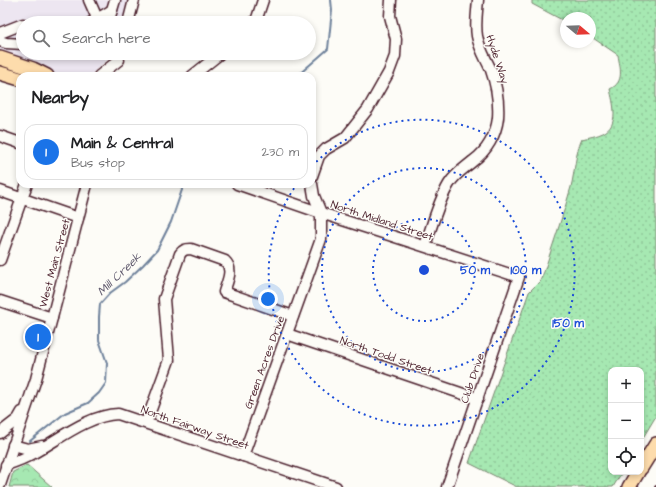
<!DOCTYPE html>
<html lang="en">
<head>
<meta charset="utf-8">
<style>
	:root { --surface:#fff; --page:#f6f6f6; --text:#202124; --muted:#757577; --line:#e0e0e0; --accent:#1a73e8 }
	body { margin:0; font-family:"Architects Daughter",sans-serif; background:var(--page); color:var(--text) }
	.controls { position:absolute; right:12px; bottom:12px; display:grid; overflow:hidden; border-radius:8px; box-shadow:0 2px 6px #0003 }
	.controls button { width:36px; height:36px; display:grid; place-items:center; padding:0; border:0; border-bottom:1px solid var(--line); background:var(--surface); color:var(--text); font:20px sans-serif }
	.compass { position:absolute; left:560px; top:12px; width:36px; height:36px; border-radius:50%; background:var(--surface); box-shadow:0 2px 6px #0003; rotate:109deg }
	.you { position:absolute; left:268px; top:299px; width:14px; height:14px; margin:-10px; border:3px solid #fff; border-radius:50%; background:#1a73e8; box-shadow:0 0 0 6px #1a73e833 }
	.badge { display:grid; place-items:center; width:26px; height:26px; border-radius:50%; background:var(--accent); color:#fff; font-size:13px; font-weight:700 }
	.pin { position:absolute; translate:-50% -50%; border:2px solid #fff; box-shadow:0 1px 4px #0006 }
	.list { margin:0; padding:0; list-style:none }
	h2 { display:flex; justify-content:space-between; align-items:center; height:52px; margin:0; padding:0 16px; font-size:17px }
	h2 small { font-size:13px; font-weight:400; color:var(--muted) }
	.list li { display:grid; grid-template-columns:26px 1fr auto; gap:12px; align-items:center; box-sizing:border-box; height:56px; margin:0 8px 8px; padding:0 8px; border:1px solid var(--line); border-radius:12px }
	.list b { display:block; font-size:15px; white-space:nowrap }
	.list p { margin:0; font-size:13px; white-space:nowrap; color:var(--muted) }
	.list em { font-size:13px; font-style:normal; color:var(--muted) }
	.icon { flex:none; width:22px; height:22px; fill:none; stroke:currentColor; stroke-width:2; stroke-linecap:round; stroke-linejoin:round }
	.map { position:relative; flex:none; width:656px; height:487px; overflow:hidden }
	.search { position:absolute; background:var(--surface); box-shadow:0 2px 6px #0003; left:16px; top:16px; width:300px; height:44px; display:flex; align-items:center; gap:10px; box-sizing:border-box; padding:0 14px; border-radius:22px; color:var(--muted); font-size:15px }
	.panel { position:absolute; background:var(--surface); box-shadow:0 2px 6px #0003; left:16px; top:72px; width:300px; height:116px; border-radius:12px }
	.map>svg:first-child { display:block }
	.built { fill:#ede6f1 }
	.grass { fill:url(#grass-dots); stroke:#78846e }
	.park { fill:url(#park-crowns); stroke:#78846e }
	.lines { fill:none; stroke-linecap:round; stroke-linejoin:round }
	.stream { stroke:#6d809a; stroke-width:2 }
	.minor-casing { stroke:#4a1f2b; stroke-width:13 }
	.major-casing { stroke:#4a1f2b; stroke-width:16 }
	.minor { stroke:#fdfcf7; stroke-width:10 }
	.major { stroke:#fddcac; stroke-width:13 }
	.rail { stroke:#4a1f2b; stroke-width:2 }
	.ring { fill:none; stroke:#1d4ed8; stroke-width:2; stroke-dasharray:2 4 }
	.labels { text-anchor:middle; stroke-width:3; stroke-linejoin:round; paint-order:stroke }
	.street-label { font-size:11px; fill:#4a1f2b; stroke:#fdfcf7 }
	.water-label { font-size:12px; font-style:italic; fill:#5e586c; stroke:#fdfcf7 }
	.centre { fill:#1d4ed8; stroke:#fdfcf7; stroke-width:2 }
	.ring-label { font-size:12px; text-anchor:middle; font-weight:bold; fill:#1d4ed8; stroke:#fdfcf7; stroke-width:3; stroke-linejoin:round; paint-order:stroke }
</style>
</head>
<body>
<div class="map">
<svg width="656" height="487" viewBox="0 0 656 487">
	<defs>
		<pattern id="grass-dots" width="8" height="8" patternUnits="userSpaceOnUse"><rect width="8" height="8" fill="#a6e8b2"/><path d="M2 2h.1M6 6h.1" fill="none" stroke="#90c799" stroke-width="1.8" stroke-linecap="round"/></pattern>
		<pattern id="park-crowns" width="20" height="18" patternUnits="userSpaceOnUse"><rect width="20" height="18" fill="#a6e8b2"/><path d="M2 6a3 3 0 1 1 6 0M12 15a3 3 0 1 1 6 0" fill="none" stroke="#90c799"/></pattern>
	</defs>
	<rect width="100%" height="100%" fill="#fdfcf7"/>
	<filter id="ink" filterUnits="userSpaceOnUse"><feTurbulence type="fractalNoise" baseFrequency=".025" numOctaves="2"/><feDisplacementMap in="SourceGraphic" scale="8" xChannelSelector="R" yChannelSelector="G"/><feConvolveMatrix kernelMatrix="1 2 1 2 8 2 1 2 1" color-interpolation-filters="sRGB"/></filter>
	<g filter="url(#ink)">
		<polygon class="built" points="0,0 128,0 121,23 23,23 23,53 111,53 109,58 89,76 58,76 39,64 0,51"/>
		<path class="grass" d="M 532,0 L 656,0 L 656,416 L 641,441 L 641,370 L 611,370 L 611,472 L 622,472 L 613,487 L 517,487 L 469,463 L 529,292 L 540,281 L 544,272 C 553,244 563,216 571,187 C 575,171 575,154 582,139 C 589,137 597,136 603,133 C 620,125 613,103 610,89 C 625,82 620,68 618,55 L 590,36 L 590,18 L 566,18 L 566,22 L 532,4 Z"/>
		<polygon class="park" points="27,465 52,487 9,487 13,472"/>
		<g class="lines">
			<g class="stream">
				<polyline points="297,76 328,49 332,10 331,0"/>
				<polyline points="30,441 65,413 88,403 99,393 106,383 107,363 99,340 99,317 100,304 110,293 125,282 143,265 157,250 171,222 184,184"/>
			</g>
			<g class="minor-casing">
				<g id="minor">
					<polyline points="89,0 97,18"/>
					<polyline points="90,23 112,10"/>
					<polyline points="108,23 115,0"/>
					<polyline points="128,23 134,0"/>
					<polyline points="254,23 257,18 263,0"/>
					<polyline points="0,33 23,24"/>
					<polyline points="0,41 6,43 23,44"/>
					<polyline points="99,76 119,60"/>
					<polyline points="192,76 221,53"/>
					<polyline points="0,136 20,143"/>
					<polyline points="312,176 319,156 326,149 345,138 368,109 389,72 395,56 396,39 390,16 391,0"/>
					<polyline points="237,184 321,213 519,277 447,487"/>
					<polyline points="0,191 78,218"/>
					<path d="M 425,246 C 432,226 438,202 449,184 C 455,174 465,168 473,161 C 487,151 496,135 498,118 C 499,103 496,84 491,70 C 486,59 479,48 477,36 C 475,24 477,12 478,0"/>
					<polyline points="0,260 27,184"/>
					<polyline points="0,301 52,318"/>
					<polyline points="287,334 478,399"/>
					<path d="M 146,423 L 169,360 L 164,299 L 180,254 C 183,250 185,249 191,249 L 225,261 C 234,269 227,282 224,292 L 293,316"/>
					<polyline points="0,433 18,419 22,412"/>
					<polyline points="13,445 28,449 42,446"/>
					<polyline points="243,456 321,239 321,213 314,196 312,184"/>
					<path d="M 6,465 C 15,462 24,459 32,454 C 58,440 88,415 118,414 L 336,487"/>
					<polyline points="0,485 36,379 87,184"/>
				</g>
			</g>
			<g class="major-casing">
				<g id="major">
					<polyline points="0,58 33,69 47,76"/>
					<polyline points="0,73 20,79"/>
					<polyline points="641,468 656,444"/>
					<polyline points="629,487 638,472"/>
				</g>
			</g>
			<use href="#minor" class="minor"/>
			<use href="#major" class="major"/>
			<polyline class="rail" points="655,487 656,486"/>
		</g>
	</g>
	<g class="ring">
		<circle cx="424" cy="270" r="51"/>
		<circle cx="424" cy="270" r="102"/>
		<path d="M312 166A153 153 0 1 1 297 184"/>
	</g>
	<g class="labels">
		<g class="street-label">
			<text transform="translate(498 59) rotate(72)" y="4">Hyde Way</text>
			<text transform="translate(382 220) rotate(18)" y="4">North Midland Street</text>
			<text transform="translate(54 263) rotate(-75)" y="4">West Main Street</text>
			<text transform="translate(386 355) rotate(19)" y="4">North Todd Street</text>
			<text transform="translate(264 362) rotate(-70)" y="4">Green Acres Drive</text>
			<text transform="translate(472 378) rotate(-71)" y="4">Club Drive</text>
			<text transform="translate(195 427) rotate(19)" y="4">North Fairway Street</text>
		</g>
		<g class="water-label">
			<text transform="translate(119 274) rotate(-44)" y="4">Mill Creek</text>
		</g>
	</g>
	<circle cx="424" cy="270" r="6" class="centre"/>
	<g class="ring-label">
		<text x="475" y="274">50 m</text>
		<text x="526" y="274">100 m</text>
		<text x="568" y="327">150 m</text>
	</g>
</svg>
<div class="controls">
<button>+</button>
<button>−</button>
<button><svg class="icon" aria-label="locate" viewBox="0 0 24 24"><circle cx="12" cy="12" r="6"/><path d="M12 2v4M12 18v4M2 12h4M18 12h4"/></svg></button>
</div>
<svg class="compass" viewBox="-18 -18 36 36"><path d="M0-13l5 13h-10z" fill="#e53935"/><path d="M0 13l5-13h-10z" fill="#757577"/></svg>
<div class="you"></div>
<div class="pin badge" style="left:38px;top:337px">1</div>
<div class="search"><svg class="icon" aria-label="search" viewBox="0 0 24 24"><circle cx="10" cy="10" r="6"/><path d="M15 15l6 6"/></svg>Search here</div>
<section class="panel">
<h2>Nearby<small></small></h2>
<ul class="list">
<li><span class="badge">1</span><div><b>Main &amp; Central</b><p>Bus stop</p></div><em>230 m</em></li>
</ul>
</section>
</div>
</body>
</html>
